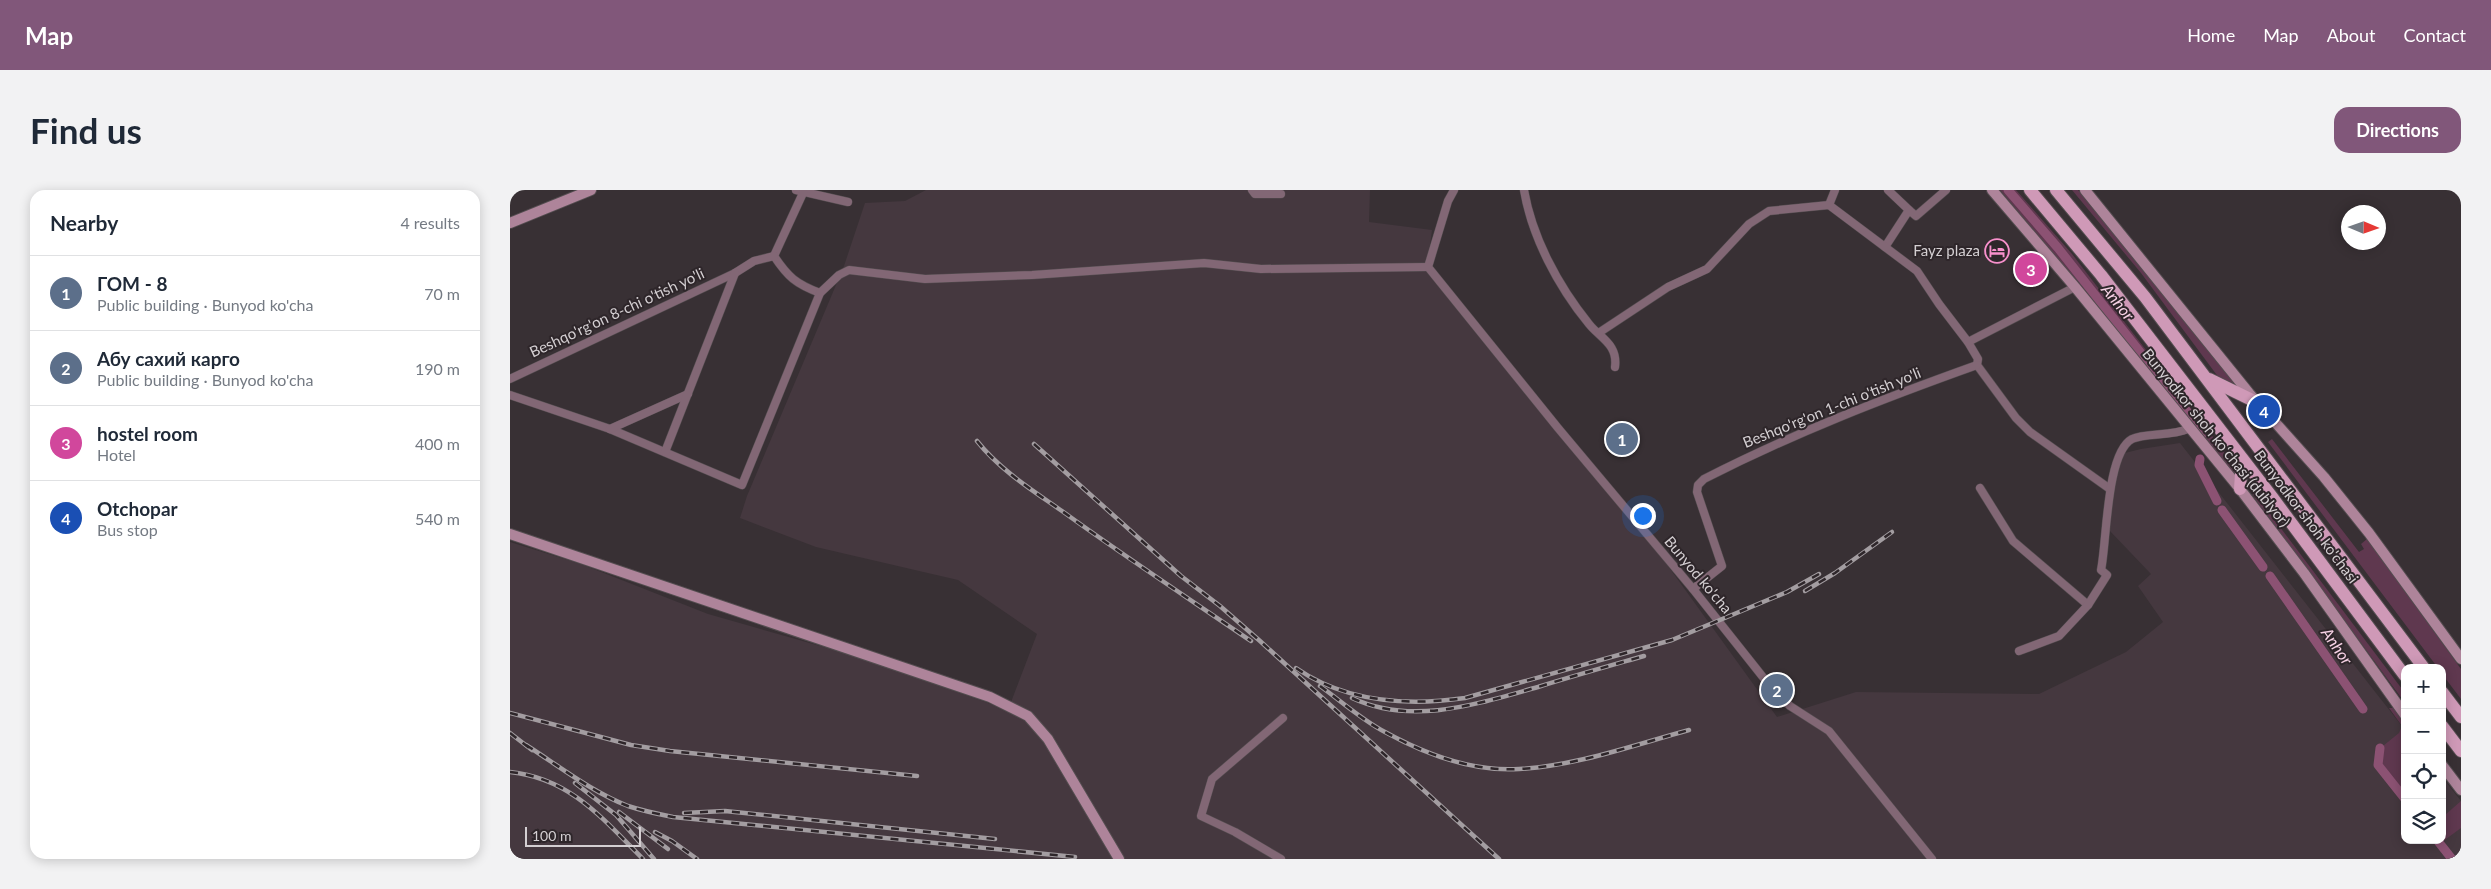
<!DOCTYPE html>
<html lang="en">
<head>
<meta charset="utf-8">
<style>
	:root { --surface:#fff; --page:#f2f2f3; --text:#1f2937; --muted:#747a83; --line:#e0e1e3; --accent:#81577a }
	body { margin:0; font-family:Lato,sans-serif; background:var(--page); color:var(--text) }
	.controls { position:absolute; right:15px; bottom:15px; display:grid; overflow:hidden; border-radius:10px; box-shadow:0 2px 12px #0003 }
	.controls button { width:45px; height:45px; display:grid; place-items:center; padding:0; border:0; border-bottom:1px solid var(--line); background:var(--surface); color:var(--text); font:25px sans-serif }
	.compass { position:absolute; left:1831px; top:15px; width:45px; height:45px; border-radius:50%; background:var(--surface); box-shadow:0 2px 12px #0003; rotate:92deg }
	.scale { position:absolute; left:15px; bottom:12px; width:116px; box-sizing:border-box; padding-left:5px; border:2px solid #d4cfd2; border-top:0; font-size:14px; line-height:18px; white-space:nowrap; color:#d4cfd2; -webkit-text-stroke:4px #2e262a; paint-order:stroke }
	.you { position:absolute; left:1132px; top:325px; width:18px; height:18px; margin:-12px; border:4px solid #fff; border-radius:50%; background:#1a73e8; box-shadow:0 0 0 8px #1a73e833 }
	.badge { display:grid; place-items:center; width:32px; height:32px; border-radius:50%; background:var(--accent); color:#fff; font-size:16px; font-weight:700 }
	.pin { position:absolute; translate:-50% -50%; border:2px solid #fff; box-shadow:0 1px 5px #0006 }
	.list { margin:0; padding:0; list-style:none }
	h2 { display:flex; justify-content:space-between; align-items:center; height:65px; margin:0; padding:0 20px; font-size:21px }
	h2 small { font-size:16px; font-weight:400; color:var(--muted) }
	.list li { display:grid; grid-template-columns:32px 1fr auto; gap:15px; align-items:center; box-sizing:border-box; height:75px; padding:0 20px; border-top:1px solid var(--line) }
	.list b { display:block; font-size:19px; white-space:nowrap }
	.list p { margin:0; font-size:16px; white-space:nowrap; color:var(--muted) }
	.list em { font-size:16px; font-style:normal; color:var(--muted) }
	.icon { flex:none; width:28px; height:28px; fill:none; stroke:currentColor; stroke-width:2; stroke-linecap:round; stroke-linejoin:round }
	.map { position:relative; flex:none; width:1951px; height:669px; overflow:hidden; border-radius:15px }
	header { display:flex; align-items:center; gap:30px; box-sizing:border-box; height:70px; padding:0 25px; background:var(--accent); color:#fff }
	header strong { font-size:24px }
	nav { display:flex; gap:28px; margin-inline-start:auto; font-size:18px }
	.intro { display:flex; align-items:center; justify-content:space-between; box-sizing:border-box; height:120px; padding:0 30px }
	h1 { margin:0; font-size:35px }
	.button { padding:12px 22px; border-radius:15px; background:var(--accent); color:#fff; font-size:18px; font-weight:700 }
	main { display:flex; gap:30px; padding:0 30px }
	aside { flex:1; background:var(--surface); border-radius:15px; box-shadow:0 2px 12px #0003 }
	.map>svg:first-child { display:block }
	.built { fill:#45383f }
	.green { fill:#5f384f }
	.lines { fill:none; stroke-linecap:round; stroke-linejoin:round }
	.canal { stroke:#8c5273; stroke-width:9 }
	.street-casing { stroke:#544d50; stroke-width:9 }
	.secondary-casing { stroke:#544d50; stroke-width:12 }
	.primary-casing { stroke:#544d50; stroke-width:14 }
	.street { stroke:#826775; stroke-width:8 }
	.secondary { stroke:#ae849a; stroke-width:10 }
	.primary { stroke:#cf99b7; stroke-width:12 }
	.rail-casing { stroke:#a39da1; stroke-width:4.5 }
	.rail { stroke:#2e262a; stroke-width:2.5; stroke-dasharray:8; stroke-linecap:butt }
	.labels { text-anchor:middle; stroke-width:4; stroke-linejoin:round; paint-order:stroke }
	.poi-label { font-size:15px; fill:#d4cfd2; stroke:#2e262a; text-anchor:end }
	.street-label { font-size:15px; fill:#d4cfd2; stroke:#2e262a }
	.water-label { font-size:16px; font-style:italic; fill:#f7d2e5; stroke:#2e262a }
</style>
</head>
<body>
<header>
<strong>Map</strong>
<nav><a>Home</a><a>Map</a><a>About</a><a>Contact</a></nav>
</header>
<div class="intro"><h1>Find us</h1><a class="button">Directions</a></div>
<main>
<aside>
<h2>Nearby<small>4 results</small></h2>
<ul class="list">
<li><span class="badge" style="background:#5c6f8a">1</span><div><b>ГОМ - 8</b><p>Public building · Bunyod ko'cha</p></div><em>70 m</em></li>
<li><span class="badge" style="background:#5c6f8a">2</span><div><b>Абу сахий карго</b><p>Public building · Bunyod ko'cha</p></div><em>190 m</em></li>
<li><span class="badge" style="background:#d1479c">3</span><div><b>hostel room</b><p>Hotel</p></div><em>400 m</em></li>
<li><span class="badge" style="background:#1a4fb4">4</span><div><b>Otchopar</b><p>Bus stop</p></div><em>540 m</em></li>
</ul>
</aside>
<div class="map">
<svg width="1951" height="669" viewBox="0 0 1951 669">
	<rect width="100%" height="100%" fill="#383034"/>
	<polygon class="built" points="416,0 860,0 859,32 922,40 917,78 1145,358 1267,527 1346,502 1529,504 1616,462 1653,432 1628,396 1641,384 1599,340 1601,300 1611,264 1631,259 1670,253 1895,540 1895,650 1932,650 1932,587 1951,611 1951,669 0,669 0,352 71,374 198,424 342,465 498,520 527,444 448,390 306,357 230,328 237,306 334,76 355,13 395,11"/>
	<g class="green">
		<polygon points="1490,0 1506,0 1562,64 1726,277 1725,286 1570,95"/>
		<polygon points="1562,0 1568,0 1581,15 1725,194 1709,188 1631,83"/>
		<polygon points="1762,249 1849,362 1854,359 1851,354 1857,349 1951,479 1951,509 1932,484 1932,478 1928,478 1758,252"/>
		<polygon points="1733,288 1895,503 1895,513 1746,310"/>
		<polygon points="1879,518 1885,518 1895,532 1895,604 1872,574 1873,556 1889,543 1892,536"/>
		<polygon points="1951,611 1951,638 1932,652 1932,621 1935,625"/>
	</g>
	<g class="lines">
		<g class="canal">
			<polyline points="1498,0 1548,58 1694,243"/>
			<polyline points="1690,269 1689,275 1707,311"/>
			<polyline points="1712,320 1753,377"/>
			<polyline points="1760,386 1853,519"/>
			<polyline points="1870,558 1868,575 1895,609"/>
			<polyline points="1927,650 1942,669"/>
		</g>
		<g class="street-casing">
			<g id="street">
				<polyline points="286,0 338,12"/>
				<polyline points="742,0 745,4 771,4"/>
				<polyline points="944,0 938,11 918,77 1048,238 1183,399 1264,501 1280,516 1319,541 1422,669"/>
				<path d="M 1014,0 C 1022,47 1048,96 1079,134 C 1090,148 1108,154 1105,177"/>
				<polyline points="1378,0 1399,20"/>
				<polyline points="1319,15 1325,0"/>
				<polyline points="1375,57 1399,20 1406,26 1436,0"/>
				<polyline points="264,66 293,3"/>
				<path d="M 264,66 C 278,87 286,94 310,103"/>
				<polyline points="1090,142 1158,97 1197,79 1239,34 1259,21 1319,15 1407,81 1429,114 1458,152 1468,169 1467,175 1506,228 1520,242 1600,299"/>
				<polyline points="1458,152 1565,97"/>
				<polyline points="0,189 225,83 244,71 264,66"/>
				<polyline points="0,205 100,239 232,295 310,103 329,85 339,80 415,89 522,85 694,73 751,79 918,77"/>
				<polyline points="100,239 178,204"/>
				<polyline points="155,262 225,83"/>
				<polyline points="1470,298 1503,351 1578,415"/>
				<path d="M 1183,399 L 1212,376 L 1187,302 L 1188,295 L 1194,289 C 1284,243 1372,209 1467,175"/>
				<path d="M 1509,461 L 1549,446 L 1578,415 L 1597,385 L 1591,380 C 1597,352 1596,263 1622,249 C 1634,243 1662,246 1678,239"/>
				<polyline points="771,669 725,642 691,626 702,589 773,528"/>
			</g>
		</g>
		<g class="secondary-casing">
			<g id="secondary">
				<polyline points="1482,0 1565,97 1730,299 1794,383 1895,525"/>
				<polyline points="1575,0 1739,203 1814,287 1859,343 1951,469"/>
				<polyline points="0,33 81,0"/>
				<polyline points="0,344 480,507 518,526 538,549 609,669"/>
				<polyline points="1932,575 1951,600"/>
			</g>
		</g>
		<g class="primary-casing">
			<g id="primary">
				<polyline points="1520,0 1591,85 1762,307 1895,486"/>
				<polyline points="1546,0 1635,107 1914,478"/>
				<polyline points="1699,189 1748,213"/>
				<polyline points="1730,299 1732,269"/>
				<polyline points="1932,502 1951,527"/>
				<polyline points="1932,536 1951,561"/>
			</g>
		</g>
		<use href="#street" class="street"/>
		<use href="#secondary" class="secondary"/>
		<use href="#primary" class="primary"/>
		<g class="rail-casing">
			<g id="rail">
				<path d="M 467,251 C 490,280 522,300 552,321 C 614,366 678,408 741,451"/>
				<polyline points="524,254 671,386 710,416 750,451 989,669"/>
				<polyline points="1295,401 1325,383 1382,342"/>
				<path d="M 786,478 C 835,512 898,516 955,508 L 1162,450 L 1277,402 L 1309,384"/>
				<path d="M 810,496 C 831,511 852,530 875,542 C 915,564 963,582 1009,579 C 1066,576 1124,555 1179,540"/>
				<path d="M 842,508 C 902,536 967,514 1028,497 C 1063,486 1099,476 1134,466"/>
				<polyline points="0,523 121,555 160,561 407,586"/>
				<polyline points="0,543 22,560"/>
				<path d="M 16,555 C 49,576 82,602 118,616 C 133,621 148,624 163,627 L 565,667"/>
				<path d="M 0,582 C 60,588 93,629 133,669"/>
				<polyline points="65,593 106,625 144,669"/>
				<polyline points="109,622 158,659"/>
				<polyline points="174,623 215,621 485,649"/>
				<polyline points="145,642 162,651 187,669"/>
			</g>
		</g>
		<use href="#rail" class="rail"/>
	</g>
	<defs>
		<g id="hotel-ring" transform="scale(1.25)"><circle r="9.5" fill="#2e262a" stroke="#f890cc" stroke-width="1.5"/><path d="M-6-4.5h1.5V1H6V5H4.5V3h-9V5H-6ZM-4 0a1.8 1.8 0 1 1 3.6 0ZM.5 0V-2.5h3Q6-2.5 6 0Z" fill="#f890cc"/></g>
	</defs>
	<g fill-rule="evenodd">
		<use href="#hotel-ring" x="1487" y="61"/>
	</g>
	<g class="labels">
		<g class="poi-label">
			<text x="1470" y="66">Fayz plaza</text>
		</g>
		<g class="street-label">
			<text transform="translate(107 123) rotate(-25)" y="5">Beshqo'rg'on 8-chi o'tish yo'li</text>
			<text transform="translate(1322 218) rotate(-22)" y="5">Beshqo'rg'on 1-chi o'tish yo'li</text>
			<text transform="translate(1706 248) rotate(51)" y="5">Bunyodkor shoh koʻchasi (dublyor)</text>
			<text transform="translate(1796 327) rotate(53)" y="5">Bunyodkor shoh ko'chasi</text>
			<text transform="translate(1188 385) rotate(50)" y="5">Bunyod ko'cha</text>
		</g>
		<g class="water-label">
			<text transform="translate(1608 112) rotate(51)" y="6">Anhor</text>
			<text transform="translate(1827 456) rotate(55)" y="6">Anhor</text>
		</g>
	</g>
</svg>
<div class="controls">
<button>+</button>
<button>−</button>
<button><svg class="icon" aria-label="locate" viewBox="0 0 24 24"><circle cx="12" cy="12" r="6"/><path d="M12 2v4M12 18v4M2 12h4M18 12h4"/></svg></button>
<button><svg class="icon" aria-label="layers" viewBox="0 0 24 24"><path d="M12 4l9 5-9 5-9-5zM3 14l9 5 9-5"/></svg></button>
</div>
<svg class="compass" viewBox="-18 -18 36 36"><path d="M0-13l5 13h-10z" fill="#e53935"/><path d="M0 13l5-13h-10z" fill="#747a83"/></svg>
<div class="scale">100 m</div>
<div class="you"></div>
<div class="pin badge" style="left:1112px;top:249px;background:#5c6f8a">1</div>
<div class="pin badge" style="left:1267px;top:500px;background:#5c6f8a">2</div>
<div class="pin badge" style="left:1521px;top:79px;background:#d1479c">3</div>
<div class="pin badge" style="left:1754px;top:221px;background:#1a4fb4">4</div>
</div>
</main>
</body>
</html>
